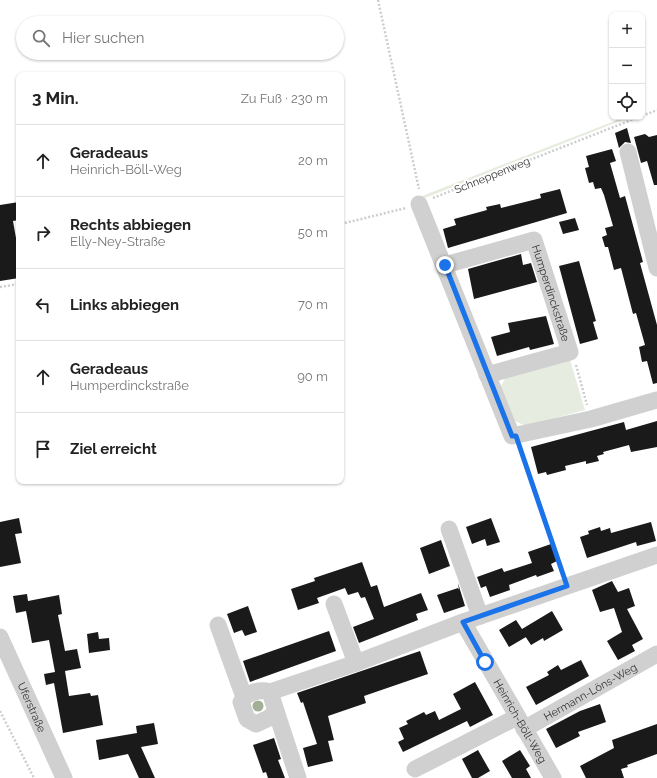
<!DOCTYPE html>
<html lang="de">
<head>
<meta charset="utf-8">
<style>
	:root { --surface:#fff; --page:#f6f6f6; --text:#222; --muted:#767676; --line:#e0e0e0 }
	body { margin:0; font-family:Raleway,sans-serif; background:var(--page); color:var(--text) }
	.controls { position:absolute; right:12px; top:12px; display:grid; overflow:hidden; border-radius:8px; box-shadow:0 1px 3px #0004 }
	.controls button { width:36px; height:36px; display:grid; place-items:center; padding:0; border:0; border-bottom:1px solid var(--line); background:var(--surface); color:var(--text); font:20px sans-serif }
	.stop { position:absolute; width:12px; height:12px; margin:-9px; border:3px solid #1a73e8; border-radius:50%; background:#fff }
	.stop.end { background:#1a73e8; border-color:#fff; box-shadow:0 1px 4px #0008 }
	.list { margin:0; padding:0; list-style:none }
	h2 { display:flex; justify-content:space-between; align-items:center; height:52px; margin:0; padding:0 16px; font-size:17px }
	h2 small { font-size:13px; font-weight:400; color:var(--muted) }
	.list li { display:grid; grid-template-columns:26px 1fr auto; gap:12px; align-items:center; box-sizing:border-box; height:72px; padding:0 16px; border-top:1px solid var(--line) }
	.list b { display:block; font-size:15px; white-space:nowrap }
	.list p { margin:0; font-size:13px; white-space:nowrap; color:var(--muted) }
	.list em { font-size:13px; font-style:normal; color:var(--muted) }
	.icon { flex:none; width:22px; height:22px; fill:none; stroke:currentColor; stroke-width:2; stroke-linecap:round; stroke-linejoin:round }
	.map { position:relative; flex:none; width:657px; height:778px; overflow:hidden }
	.search { position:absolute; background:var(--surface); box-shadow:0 1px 3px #0004; left:16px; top:16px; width:328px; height:44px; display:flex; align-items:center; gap:10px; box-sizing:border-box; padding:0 14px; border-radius:22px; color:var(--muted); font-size:15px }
	.panel { position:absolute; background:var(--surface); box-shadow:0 1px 3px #0004; left:16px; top:72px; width:328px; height:412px; border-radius:8px }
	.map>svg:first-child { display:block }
	.green { fill:#e6ecdf }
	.building { fill:#1a1a1a }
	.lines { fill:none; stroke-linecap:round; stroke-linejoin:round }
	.path { stroke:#cdcdcd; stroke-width:2.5; stroke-dasharray:2 2; stroke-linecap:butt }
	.minor { stroke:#d0d0d0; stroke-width:17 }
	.tree { fill:#a2b095 }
	.route { stroke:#1a73e8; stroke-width:5 }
	.labels { text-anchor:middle; stroke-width:4; stroke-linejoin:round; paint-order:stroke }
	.street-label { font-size:11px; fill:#333; stroke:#fff }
</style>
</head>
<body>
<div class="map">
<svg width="657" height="778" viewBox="0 0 657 778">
	<rect width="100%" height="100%" fill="#fff"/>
	<g class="green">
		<polygon points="625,117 630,117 425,198 422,196"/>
		<polygon points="570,360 585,410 526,426 515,421 501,386 506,377"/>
	</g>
	<g class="building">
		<polygon points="627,128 631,143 625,142 619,148 615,133"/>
		<polygon points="645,134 649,137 657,135 657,185 654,185 647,161 641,163 634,137"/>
		<polygon points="612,149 616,161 610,163 620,198 625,196 643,262 640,263 657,325 657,383 653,384 647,361 642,362 639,347 645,345 636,313 633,314 621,268 614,270 608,247 605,247 602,237 607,235 605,228 613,226 604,195 601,188 595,189 593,182 589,183 585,168 589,167 586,156"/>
		<polygon points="560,189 567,213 448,248 443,229 456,225 454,219 487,210 486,207 500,204 501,208 541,198 540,194"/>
		<polygon points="19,202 19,220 13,221 19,255 19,278 0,281 0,205"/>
		<polygon points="575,218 579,230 563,234 559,222"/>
		<polygon points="521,254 523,265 531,263 537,282 474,299 468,269"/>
		<polygon points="579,261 596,321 593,322 598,339 580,344 559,266"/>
		<polygon points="546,316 554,344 530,350 529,347 497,356 491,337 510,332 508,323"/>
		<polygon points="657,421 657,447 631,452 629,445 603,452 604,454 597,456 599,461 586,464 586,461 565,466 566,470 547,475 546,472 538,474 531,447 624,422 626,430"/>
		<polygon points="19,518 22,533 15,534 21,563 0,567 0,522"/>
		<polygon points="491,518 500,542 487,546 485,539 472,544 466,527"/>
		<polygon points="651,522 656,541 637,546 636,542 587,558 580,537 589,534 588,531 600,527 601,531 610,528 611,533"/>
		<polygon points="441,540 450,566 429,574 420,548"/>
		<polygon points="551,544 557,561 551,564 554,571 537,577 536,575 509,585 510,590 490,597 486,586 481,588 477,577 502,568 504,572 532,563 528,552"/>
		<polygon points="362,562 371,587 377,585 384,607 421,593 428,610 416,614 418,620 359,643 353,627 374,619 365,597 361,598 358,592 348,595 345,588 317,598 319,603 298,610 291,589 315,581 314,578"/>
		<polygon points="612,581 618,592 629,588 635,606 627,609 643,639 632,645 635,651 618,660 607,641 622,632 614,608 600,612 592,590"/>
		<polygon points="458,583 465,606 444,613 437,595 458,588 459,590"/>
		<polygon points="27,594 28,601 59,595 62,614 58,615 65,651 77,649 81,668 65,671 69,696 90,693 91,696 98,695 103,725 63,733 54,683 46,685 44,674 55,672 49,640 32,643 26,611 16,613 13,596"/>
		<polygon points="248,606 257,632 245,636 242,630 234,633 227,614"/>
		<polygon points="552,611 563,630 544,641 543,638 531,645 525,636 526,637 509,647 499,630 516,620 522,629"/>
		<polygon points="329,631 336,651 250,682 243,661"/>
		<polygon points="98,632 99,639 109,638 110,650 89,653 87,634"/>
		<polygon points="420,651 428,674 364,696 366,703 328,716 334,740 328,741 333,761 308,767 303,748 317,744 303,702 301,703 297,693"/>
		<polygon points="581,660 589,676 536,705 526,687 549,675 547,672 558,665 561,670"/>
		<polygon points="475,682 493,715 470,727 467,721 403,752 398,742 404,739 399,728 408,724 406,721 424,712 426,715 435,711 439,720 461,709 453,694"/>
		<polygon points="600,704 606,722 578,732 580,736 556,748 546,729 580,711"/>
		<polygon points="154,723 158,744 141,747 155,778 139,778 128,754 99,760 96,740 137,733 136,726"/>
		<polygon points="657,724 657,754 627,765 628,767 621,769 624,778 586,778 580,766 614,748 612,740"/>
		<polygon points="274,738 281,759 278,760 285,778 268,778 266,772 263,773 253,745"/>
		<polygon points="478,750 490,771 478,778 472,778 462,759"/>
		<polygon points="520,750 530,766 526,769 531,778 512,778 502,761"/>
	</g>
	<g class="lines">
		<g class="path">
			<polyline points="378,0 419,189"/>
			<polyline points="642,116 657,110"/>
			<polyline points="433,198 639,117"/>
			<polyline points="341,224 406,208"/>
			<polyline points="0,287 19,284"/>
			<polyline points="576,365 587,405"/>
			<polyline points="521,450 562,572"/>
			<polyline points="0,711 34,778"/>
		</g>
		<g class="minor">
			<polyline points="628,152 657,268"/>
			<polyline points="419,204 512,436 591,419 657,400"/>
			<path id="s1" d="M 445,265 L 534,240 L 570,352 L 487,375"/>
			<polyline points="449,529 480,616"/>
			<polyline points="334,604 356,663"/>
			<polyline points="463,622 657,555"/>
			<polyline points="218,625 244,697"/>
			<path id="s2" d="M 0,637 L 64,778"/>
			<path id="s3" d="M 270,692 L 276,711 L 269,718 L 256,724 L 247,719 L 241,702 C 247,692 259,689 270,692 L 356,663 L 463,622 L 553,778"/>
			<polyline points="276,711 298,778"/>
			<path id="s4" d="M 524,729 L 657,654"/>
			<polyline points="415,769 517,717"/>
		</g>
	</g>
	<circle class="tree" cx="258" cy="706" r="5.5"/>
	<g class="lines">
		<polyline class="route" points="445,265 512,436 516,436 567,586 463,622 485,662"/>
	</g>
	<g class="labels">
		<g class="street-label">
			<text transform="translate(492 175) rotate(-22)" y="4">Schneppenweg</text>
			<text dy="4" stroke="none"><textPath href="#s1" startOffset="148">Humperdinckstraße</textPath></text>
			<text dy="4" stroke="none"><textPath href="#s4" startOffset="76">Hermann-Löns-Weg</textPath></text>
			<text dy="4" stroke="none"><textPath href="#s2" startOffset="77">Uferstraße</textPath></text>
			<text dy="4" stroke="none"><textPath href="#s3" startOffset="425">Heinrich-Böll-Weg</textPath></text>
		</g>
	</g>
</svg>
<div class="controls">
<button>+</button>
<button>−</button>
<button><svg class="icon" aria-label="locate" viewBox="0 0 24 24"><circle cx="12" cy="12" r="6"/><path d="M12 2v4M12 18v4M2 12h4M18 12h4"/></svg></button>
</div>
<div class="stop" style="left:485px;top:662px"></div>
<div class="stop end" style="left:445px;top:265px"></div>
<div class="search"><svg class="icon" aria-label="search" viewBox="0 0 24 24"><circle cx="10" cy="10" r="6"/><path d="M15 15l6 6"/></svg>Hier suchen</div>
<section class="panel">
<h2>3 Min.<small>Zu Fuß · 230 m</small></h2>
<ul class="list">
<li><svg class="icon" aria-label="ahead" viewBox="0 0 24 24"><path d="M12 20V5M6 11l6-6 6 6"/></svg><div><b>Geradeaus</b><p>Heinrich-Böll-Weg</p></div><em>20 m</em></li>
<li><svg class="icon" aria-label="right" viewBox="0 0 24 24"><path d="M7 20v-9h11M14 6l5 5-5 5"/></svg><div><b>Rechts abbiegen</b><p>Elly-Ney-Straße</p></div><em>50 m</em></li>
<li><svg class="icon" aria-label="left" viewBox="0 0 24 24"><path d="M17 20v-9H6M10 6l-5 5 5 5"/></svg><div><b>Links abbiegen</b></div><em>70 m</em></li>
<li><svg class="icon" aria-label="ahead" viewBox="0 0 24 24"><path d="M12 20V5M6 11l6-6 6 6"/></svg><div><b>Geradeaus</b><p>Humperdinckstraße</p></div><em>90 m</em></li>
<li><svg class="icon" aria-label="arrive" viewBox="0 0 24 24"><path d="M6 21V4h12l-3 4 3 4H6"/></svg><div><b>Ziel erreicht</b></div></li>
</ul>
</section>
</div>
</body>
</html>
